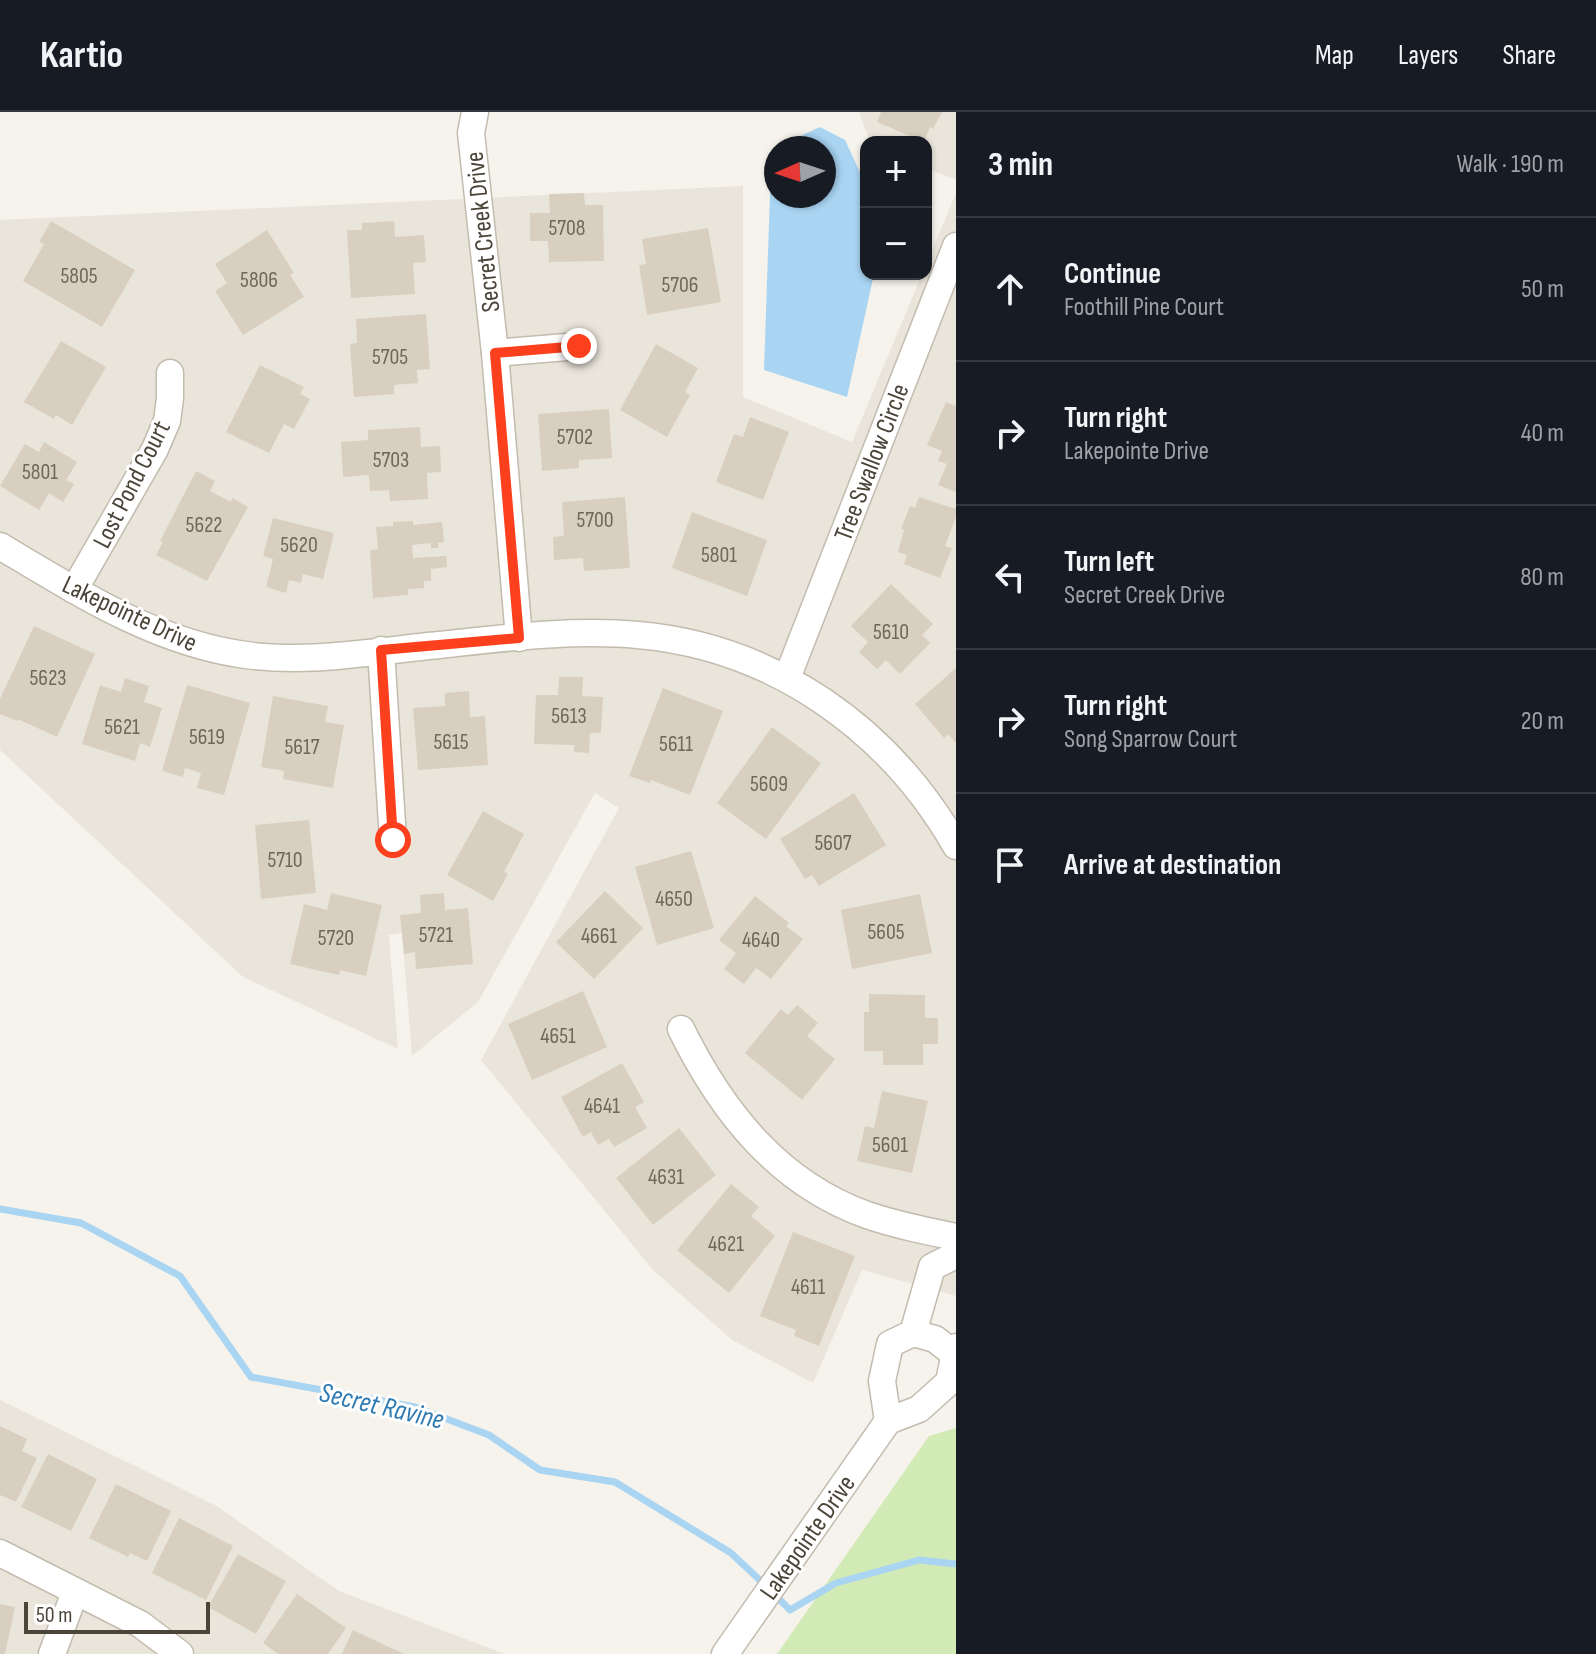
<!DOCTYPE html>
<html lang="en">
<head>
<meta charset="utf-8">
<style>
	:root { --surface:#171b24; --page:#20242c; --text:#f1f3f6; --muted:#9ea1a6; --line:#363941 }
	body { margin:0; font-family:"Sofia Sans Condensed",sans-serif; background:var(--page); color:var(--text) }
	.controls { position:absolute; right:24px; top:24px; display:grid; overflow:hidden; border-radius:16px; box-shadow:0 2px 6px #0004 }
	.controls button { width:72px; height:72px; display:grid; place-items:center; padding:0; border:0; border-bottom:2px solid var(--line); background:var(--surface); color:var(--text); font:40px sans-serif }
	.compass { position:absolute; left:764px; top:24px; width:72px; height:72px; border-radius:50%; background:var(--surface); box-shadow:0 2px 6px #0004; rotate:267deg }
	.scale { position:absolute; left:24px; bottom:20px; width:186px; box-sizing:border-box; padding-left:8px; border:4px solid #4b4439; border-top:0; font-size:22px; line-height:28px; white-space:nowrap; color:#4b4439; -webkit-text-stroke:6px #fff; paint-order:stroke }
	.stop { position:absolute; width:24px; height:24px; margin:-18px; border:6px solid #fc3f1d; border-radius:50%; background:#fff }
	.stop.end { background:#fc3f1d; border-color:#fff; box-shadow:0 2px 8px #0008 }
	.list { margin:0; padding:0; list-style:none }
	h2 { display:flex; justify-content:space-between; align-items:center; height:104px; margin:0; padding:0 32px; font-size:34px }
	h2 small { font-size:26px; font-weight:400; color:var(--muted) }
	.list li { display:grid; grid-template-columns:52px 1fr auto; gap:24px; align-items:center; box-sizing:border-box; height:144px; padding:0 32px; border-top:2px solid var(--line) }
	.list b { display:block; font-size:30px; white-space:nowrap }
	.list p { margin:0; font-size:26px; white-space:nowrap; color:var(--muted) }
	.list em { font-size:26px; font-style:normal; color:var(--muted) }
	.icon { flex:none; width:44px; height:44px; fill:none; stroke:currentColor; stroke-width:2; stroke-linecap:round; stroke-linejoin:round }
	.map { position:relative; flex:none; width:956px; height:1542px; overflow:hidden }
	header { display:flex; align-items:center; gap:48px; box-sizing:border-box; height:112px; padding:0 40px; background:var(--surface); border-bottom:2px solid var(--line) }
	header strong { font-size:38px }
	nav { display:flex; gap:44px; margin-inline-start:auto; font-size:28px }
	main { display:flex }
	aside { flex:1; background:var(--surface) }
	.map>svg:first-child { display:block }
	.residential { fill:#eae5da }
	.green { fill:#d2eab5 }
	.water { fill:#a9d4f2 }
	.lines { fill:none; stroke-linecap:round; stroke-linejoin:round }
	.stream { stroke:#a9d4f2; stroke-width:7 }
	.building { fill:#d8cfc1 }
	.minor-casing { stroke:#c2bbae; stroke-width:29 }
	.minor { stroke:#fff; stroke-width:26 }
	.route { stroke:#fc3f1d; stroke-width:10 }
	.labels { text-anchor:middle; stroke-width:6; stroke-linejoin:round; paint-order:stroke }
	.number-label { font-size:22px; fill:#6e675b }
	.street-label { font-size:26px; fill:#4b4439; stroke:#fff }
	.water-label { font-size:28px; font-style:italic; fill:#2e7ab2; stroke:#fff }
</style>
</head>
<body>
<header>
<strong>Kartio</strong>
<nav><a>Map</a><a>Layers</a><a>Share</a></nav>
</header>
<main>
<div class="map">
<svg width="956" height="1542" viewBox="0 0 956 1542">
	<rect width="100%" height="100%" fill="#f6f3ec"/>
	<g class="residential">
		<polygon points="859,0 956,0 956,68 926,56 926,30 870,30"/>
		<polygon points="743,74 743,285 852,330 922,162 926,162 926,153 956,81 956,1184 862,1158 813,1271 732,1228 653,1158 481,948 619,696 595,681 478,890 412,944 402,821 389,823 398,937 243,865 0,638 0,108"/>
		<polygon points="0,1288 215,1393 339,1479 505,1542 0,1542"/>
	</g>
	<polygon class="green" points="956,1316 956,1542 777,1542 929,1324"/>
	<polygon class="water" points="820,15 845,28 866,73 866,162 874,162 847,285 764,258 770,82 776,68 776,84 824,84 824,36 790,36 794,27"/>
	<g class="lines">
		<g class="stream">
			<polyline points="0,1097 81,1111 180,1164 251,1265 415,1295 489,1323 540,1358 615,1370 731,1441 766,1474"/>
			<polyline points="775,1483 790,1498 836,1471 919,1448 956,1452"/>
		</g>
	</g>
	<g class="building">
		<polygon points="881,0 942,0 933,17 930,15 924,30 877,10"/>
		<polygon points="584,81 585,93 603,93 604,149 549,150 548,129 530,129 530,101 550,101 549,82"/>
		<polygon points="51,109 135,158 102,215 23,169 44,132 39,130"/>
		<polygon points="394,109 395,125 424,123 426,150 413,151 415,182 351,186 347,118 362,118 362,111"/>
		<polygon points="708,116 721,190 647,203 639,153 646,152 642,127"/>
		<polygon points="267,118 294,161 290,163 304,185 243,223 215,179 227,171 215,152"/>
		<polygon points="426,202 430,257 417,258 418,271 394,273 394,282 354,285 350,232 357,231 356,207"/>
		<polygon points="61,229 106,255 72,313 56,303 54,307 24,290"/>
		<polygon points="656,232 698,256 685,280 690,283 667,325 620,298"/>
		<polygon points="260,253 304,275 300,282 310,287 294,317 284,312 269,341 226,320"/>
		<polygon points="946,290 956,294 956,380 938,373 947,352 938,349 942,339 927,333"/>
		<polygon points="609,297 612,346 579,348 579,356 542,359 538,302"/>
		<polygon points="750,305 789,320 763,388 716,370 734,322 743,325"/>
		<polygon points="420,315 421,335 440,334 441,360 427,361 428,387 390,389 389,378 370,379 369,363 343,365 341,330 368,328 368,318"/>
		<polygon points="44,330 77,350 66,368 74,372 63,390 49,381 39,398 0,374 25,332 39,340"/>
		<polygon points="196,359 215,369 210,379 231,390 232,386 248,395 207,469 156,443 163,430 160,429"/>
		<polygon points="625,385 630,456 584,459 583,446 554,448 553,425 564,424 562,390"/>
		<polygon points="919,385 956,397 956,405 945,434 952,436 940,466 904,452 907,443 898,440 904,418 901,417 910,394 915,396"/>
		<polygon points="692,400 767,428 747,484 672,456"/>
		<polygon points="273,406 334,421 323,467 303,462 301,471 289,468 286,481 266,475 273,447 263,444"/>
		<polygon points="413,409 413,413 442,410 444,430 438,431 438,436 431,436 431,431 412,433 413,446 446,444 447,455 431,457 431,469 424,469 424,476 408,477 408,483 373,486 370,438 378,437 376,415 393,414 393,410"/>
		<polygon points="891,472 933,512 922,523 930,531 900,562 886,548 877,557 859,540 868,530 851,514"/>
		<polygon points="34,514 95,542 57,625 18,607 17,609 0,602 0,587"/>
		<polygon points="956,556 956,631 948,622 944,626 915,592"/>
		<polygon points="559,565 583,565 582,584 603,585 601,621 590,621 589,641 574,640 574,633 534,632 536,583 558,583"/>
		<polygon points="125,566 149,574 144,590 162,596 150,635 140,631 135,649 82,632 100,573 121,580"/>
		<polygon points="187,573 250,591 224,683 197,676 201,661 185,656 183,665 162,659"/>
		<polygon points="663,576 723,599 690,683 651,668 650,671 629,664"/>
		<polygon points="469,579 470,605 485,604 488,653 418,658 413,596 445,594 445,581"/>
		<polygon points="273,584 328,594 325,610 344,613 333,676 283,667 284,659 261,655"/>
		<polygon points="772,615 821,651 766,727 717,691"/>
		<polygon points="854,681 886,733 819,774 812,763 805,767 780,727"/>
		<polygon points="483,699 524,722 504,760 508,762 493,789 447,763"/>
		<polygon points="309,708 316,781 261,787 255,713"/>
		<polygon points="691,739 714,816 657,833 635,755"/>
		<polygon points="605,779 643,816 594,867 556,830"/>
		<polygon points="331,781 382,793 366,864 340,858 339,863 290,852 304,792 327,798"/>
		<polygon points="444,781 445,798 468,796 473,852 416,857 415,840 404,842 400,803 421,801 420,783"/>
		<polygon points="920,782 932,841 852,857 841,798"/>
		<polygon points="755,784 789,811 786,814 803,827 771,867 756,856 744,872 724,857 736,841 719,828"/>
		<polygon points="583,879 607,935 532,968 508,912"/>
		<polygon points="869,882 925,883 925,906 938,906 938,932 923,932 923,953 883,953 883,939 864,939 864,900 869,900"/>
		<polygon points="797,893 818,911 807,924 835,947 802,988 745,941 781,897 788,903"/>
		<polygon points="622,951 644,990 635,995 647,1016 614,1035 609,1027 598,1033 591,1020 583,1025 561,985"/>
		<polygon points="882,979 928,989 912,1061 857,1049 865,1014 874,1016"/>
		<polygon points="679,1016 716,1063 653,1113 616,1066"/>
		<polygon points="731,1072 759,1095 751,1104 775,1124 729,1181 677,1138"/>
		<polygon points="793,1120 855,1144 819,1234 794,1224 796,1218 760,1204"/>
		<polygon points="0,1314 27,1327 22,1339 37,1346 16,1390 0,1383"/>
		<polygon points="48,1342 97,1367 71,1419 21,1395"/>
		<polygon points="116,1372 171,1399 147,1449 130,1441 128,1445 89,1426"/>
		<polygon points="179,1406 233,1434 206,1488 152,1461"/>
		<polygon points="238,1442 286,1469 256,1522 208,1495"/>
		<polygon points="297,1482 346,1516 328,1542 278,1542 263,1531"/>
		<polygon points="0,1492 15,1495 5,1542 0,1542"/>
		<polygon points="353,1518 404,1542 342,1542"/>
	</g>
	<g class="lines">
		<g class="minor-casing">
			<g id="minor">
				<polyline points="475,0 471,21 495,241 519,526"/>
				<polyline points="495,241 579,234"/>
				<path d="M 0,434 C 77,480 156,531 246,543 C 309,552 376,539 439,533 C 504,526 573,517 638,523 C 774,535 889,617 956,734"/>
				<polyline points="74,478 155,337 167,309 170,286 170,261"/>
				<polyline points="381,538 393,728"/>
				<polyline points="787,566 956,134"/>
				<path d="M 681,917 C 722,1000 778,1071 867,1103 C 896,1113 926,1119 956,1125"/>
				<polyline points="913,1221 932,1155 956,1143"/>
				<polyline points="913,1221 935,1227 954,1242"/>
				<polyline points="888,1309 882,1269 890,1232 913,1221"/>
				<polyline points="0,1441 140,1512 180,1542"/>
				<polyline points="52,1542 75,1480"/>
				<polyline points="725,1542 888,1309 919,1297 949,1270 956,1235"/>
			</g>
		</g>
		<use href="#minor" class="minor"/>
	</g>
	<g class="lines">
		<polyline class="route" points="393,728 381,538 519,526 495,241 579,234"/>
	</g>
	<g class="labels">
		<g class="number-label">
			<text x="567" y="123">5708</text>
			<text x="79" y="171">5805</text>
			<text x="259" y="175">5806</text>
			<text x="680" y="180">5706</text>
			<text x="390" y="252">5705</text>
			<text x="575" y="332">5702</text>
			<text x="391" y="355">5703</text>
			<text x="40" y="367">5801</text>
			<text x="595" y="415">5700</text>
			<text x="204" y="420">5622</text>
			<text x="299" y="440">5620</text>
			<text x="719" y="450">5801</text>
			<text x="891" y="527">5610</text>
			<text x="48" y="573">5623</text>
			<text x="569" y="611">5613</text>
			<text x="122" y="622">5621</text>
			<text x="207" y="632">5619</text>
			<text x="451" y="637">5615</text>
			<text x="676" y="639">5611</text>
			<text x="302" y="642">5617</text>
			<text x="769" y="679">5609</text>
			<text x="833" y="738">5607</text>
			<text x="285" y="755">5710</text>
			<text x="674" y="794">4650</text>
			<text x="886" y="827">5605</text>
			<text x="436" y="830">5721</text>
			<text x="599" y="831">4661</text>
			<text x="336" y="833">5720</text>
			<text x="761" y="835">4640</text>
			<text x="558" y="931">4651</text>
			<text x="602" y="1001">4641</text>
			<text x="890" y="1040">5601</text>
			<text x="666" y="1072">4631</text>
			<text x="726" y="1139">4621</text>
			<text x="808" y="1182">4611</text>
		</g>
		<g class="street-label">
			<text transform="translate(482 120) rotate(-96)" y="9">Secret Creek Drive</text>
			<text transform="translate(871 350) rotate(-69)" y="9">Tree Swallow Circle</text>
			<text transform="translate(131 372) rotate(-63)" y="9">Lost Pond Court</text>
			<text transform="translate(130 501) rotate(25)" y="9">Lakepointe Drive</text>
			<text transform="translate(807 1425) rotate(-55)" y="9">Lakepointe Drive</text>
		</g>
		<g class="water-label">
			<text transform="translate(382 1293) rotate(13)" y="10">Secret Ravine</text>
		</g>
	</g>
</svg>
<div class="controls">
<button>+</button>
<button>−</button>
</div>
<svg class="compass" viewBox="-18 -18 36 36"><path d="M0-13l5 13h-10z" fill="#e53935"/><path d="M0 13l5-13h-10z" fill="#9ea1a6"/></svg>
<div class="scale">50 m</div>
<div class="stop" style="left:393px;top:728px"></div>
<div class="stop end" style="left:579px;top:234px"></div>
</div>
<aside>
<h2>3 min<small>Walk · 190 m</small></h2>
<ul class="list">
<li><svg class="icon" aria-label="ahead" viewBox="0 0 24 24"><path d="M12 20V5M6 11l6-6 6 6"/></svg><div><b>Continue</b><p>Foothill Pine Court</p></div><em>50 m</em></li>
<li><svg class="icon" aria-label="right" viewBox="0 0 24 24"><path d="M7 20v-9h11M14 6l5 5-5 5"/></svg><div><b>Turn right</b><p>Lakepointe Drive</p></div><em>40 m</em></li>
<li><svg class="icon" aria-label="left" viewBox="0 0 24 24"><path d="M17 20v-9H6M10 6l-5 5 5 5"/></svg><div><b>Turn left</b><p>Secret Creek Drive</p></div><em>80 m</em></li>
<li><svg class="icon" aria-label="right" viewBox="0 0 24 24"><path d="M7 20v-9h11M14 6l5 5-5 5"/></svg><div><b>Turn right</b><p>Song Sparrow Court</p></div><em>20 m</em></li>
<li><svg class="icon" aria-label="arrive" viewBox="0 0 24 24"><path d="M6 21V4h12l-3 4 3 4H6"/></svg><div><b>Arrive at destination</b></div></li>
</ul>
</aside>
</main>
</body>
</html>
